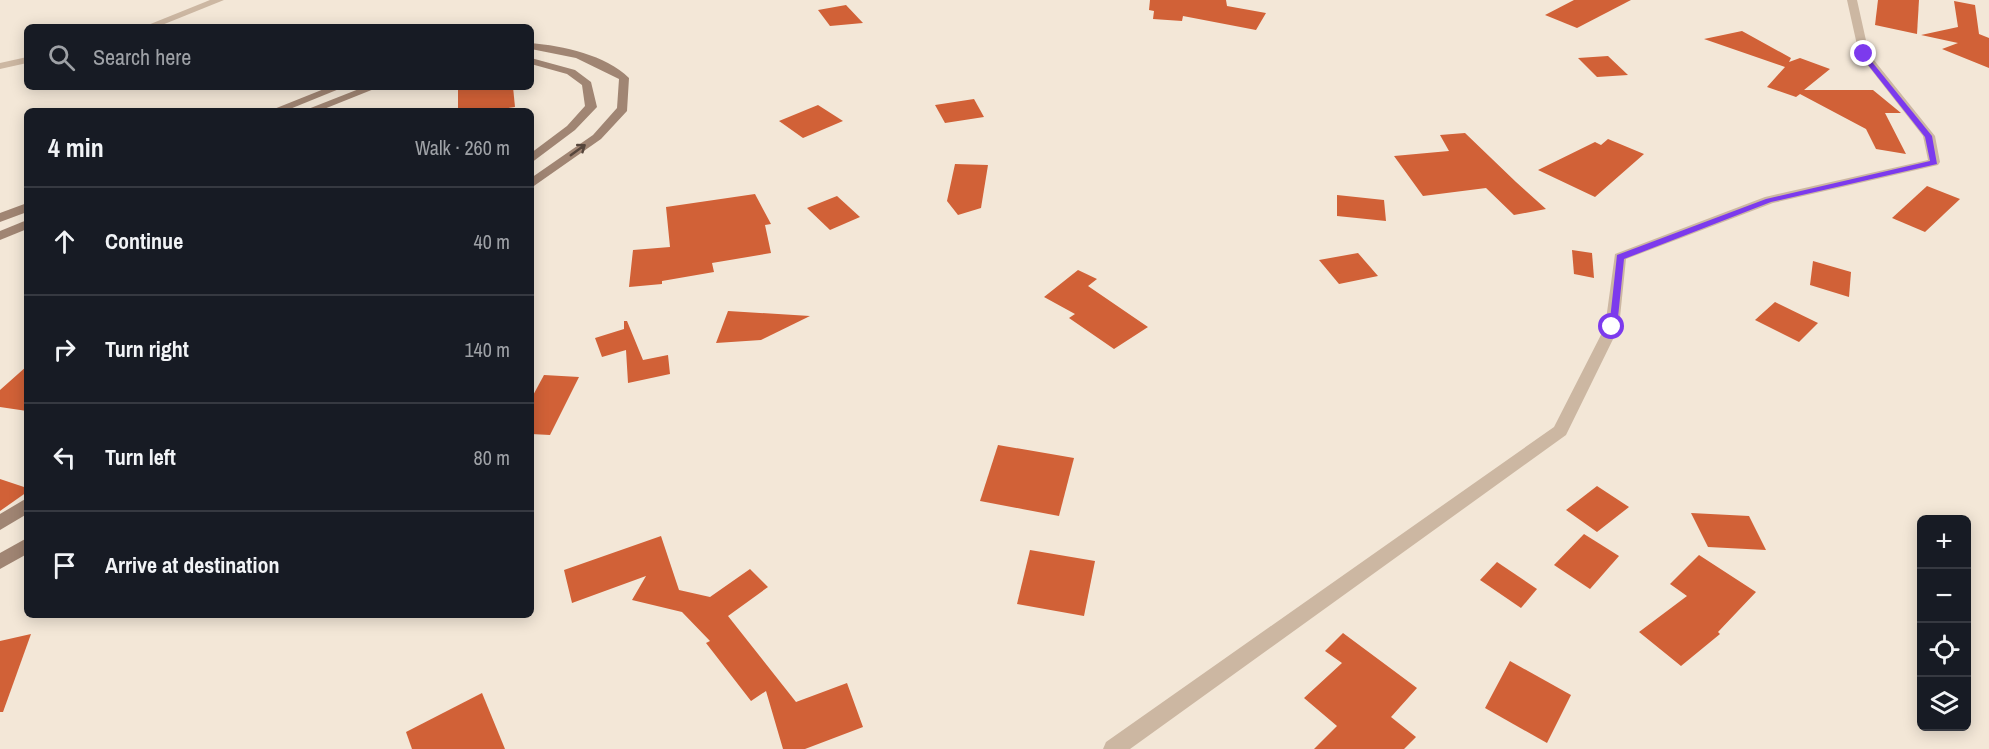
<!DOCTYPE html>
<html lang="en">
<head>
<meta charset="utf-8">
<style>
	:root { --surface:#171b24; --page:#242831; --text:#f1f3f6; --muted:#9ea1a6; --line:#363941 }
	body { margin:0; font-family:"Archivo Narrow",sans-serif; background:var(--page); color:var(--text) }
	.controls { position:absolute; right:18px; bottom:18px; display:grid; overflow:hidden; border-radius:9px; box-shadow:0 3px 15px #0003 }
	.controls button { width:54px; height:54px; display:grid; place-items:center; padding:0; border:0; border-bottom:2px solid var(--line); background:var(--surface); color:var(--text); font:30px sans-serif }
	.stop { position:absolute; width:18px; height:18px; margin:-14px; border:4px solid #7c3aed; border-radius:50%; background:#fff }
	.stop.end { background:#7c3aed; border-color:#fff; box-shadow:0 2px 6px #0008 }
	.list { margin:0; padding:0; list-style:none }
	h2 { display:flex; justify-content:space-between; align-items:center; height:78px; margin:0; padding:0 24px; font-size:26px }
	h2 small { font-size:20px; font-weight:400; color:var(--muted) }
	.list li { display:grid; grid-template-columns:39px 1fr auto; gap:18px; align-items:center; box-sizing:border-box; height:108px; padding:0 24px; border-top:2px solid var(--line) }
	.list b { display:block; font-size:22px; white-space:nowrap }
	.list em { font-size:20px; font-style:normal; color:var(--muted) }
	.icon { flex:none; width:33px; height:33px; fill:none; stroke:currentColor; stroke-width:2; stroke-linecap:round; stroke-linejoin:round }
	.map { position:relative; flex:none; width:1989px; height:749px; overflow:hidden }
	.search { position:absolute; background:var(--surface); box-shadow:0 3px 15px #0003; left:24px; top:24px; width:510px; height:66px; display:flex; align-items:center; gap:15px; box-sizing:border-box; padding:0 21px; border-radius:9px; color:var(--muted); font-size:22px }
	.panel { position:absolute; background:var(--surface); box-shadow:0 3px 15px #0003; left:24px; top:108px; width:510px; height:510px; border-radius:9px }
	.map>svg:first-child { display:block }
	.building { fill:#d16137 }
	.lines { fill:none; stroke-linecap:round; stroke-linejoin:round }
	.street { fill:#ccb7a2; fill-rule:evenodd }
	.secondary { fill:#a08573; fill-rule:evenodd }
	.oneway { stroke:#56463c }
	.route { fill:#7c3aed }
</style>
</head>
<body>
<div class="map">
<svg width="1989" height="749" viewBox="0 0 1989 749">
	<rect width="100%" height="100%" fill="#f3e7d7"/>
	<g class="building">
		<polygon points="1150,0 1226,0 1227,6 1266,13 1256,30 1183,16 1182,21 1153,19 1154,11 1149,10"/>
		<polygon points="1574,0 1631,0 1577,28 1545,15"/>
		<polygon points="1878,0 1919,0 1917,34 1875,25"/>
		<polygon points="1954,1 1975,5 1979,34 1989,38 1989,68 1942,49 1958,43 1921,35 1958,27"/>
		<polygon points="846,5 863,23 830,26 818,10"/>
		<polygon points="1742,31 1791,58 1789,62 1800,58 1830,69 1804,90 1873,90 1901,113 1885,113 1906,154 1876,149 1866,129 1800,94 1796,97 1767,87 1785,67 1704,39"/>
		<polygon points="1608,56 1628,75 1597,77 1578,58"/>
		<polygon points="458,87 513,87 515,107 489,111 458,111"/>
		<polygon points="974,99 984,117 945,123 935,105"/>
		<polygon points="818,105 843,121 803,138 779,121"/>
		<polygon points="1465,133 1516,182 1546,209 1514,215 1486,188 1423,196 1394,156 1449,151 1440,135"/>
		<polygon points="1608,139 1644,154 1595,197 1538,170 1595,142 1601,145"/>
		<polygon points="955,164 988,165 981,208 958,215 947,201"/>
		<polygon points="1927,186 1960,199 1925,232 1892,218"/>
		<polygon points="755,194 771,224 765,225 771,253 712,263 714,272 662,281 662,284 629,287 633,250 670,247 666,207"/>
		<polygon points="1337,195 1384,200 1386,221 1337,216"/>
		<polygon points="837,196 860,217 830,230 807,208"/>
		<polygon points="1572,250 1592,253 1594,278 1574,274"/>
		<polygon points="1358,253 1378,276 1339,284 1319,260"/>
		<polygon points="1813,261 1851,272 1849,297 1810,285"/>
		<polygon points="1078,270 1097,279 1088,286 1148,327 1114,349 1069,318 1075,314 1044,297"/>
		<polygon points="1775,302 1818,323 1799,342 1755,320"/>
		<polygon points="728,311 810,316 761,340 716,343"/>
		<polygon points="624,321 627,321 643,360 668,355 670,374 628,383 626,350 602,357 595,338 624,329"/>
		<polygon points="27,366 27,411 0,407 0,390"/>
		<polygon points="544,375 579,377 550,435 531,434 531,399"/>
		<polygon points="998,445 1074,458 1059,516 980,501"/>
		<polygon points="0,479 27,488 27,492 0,511"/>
		<polygon points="1597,486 1629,507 1597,532 1566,510"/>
		<polygon points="1691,513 1749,516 1766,550 1708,547"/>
		<polygon points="1584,534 1619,556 1590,589 1554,565"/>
		<polygon points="661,536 679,590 710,597 750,569 768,587 728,616 796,702 847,683 863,727 805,749 783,749 766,691 751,701 706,643 710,641 682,612 632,600 646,576 572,603 564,570"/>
		<polygon points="1030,550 1095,561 1084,616 1017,604"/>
		<polygon points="1699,555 1756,592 1718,632 1720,634 1681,666 1639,632 1687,596 1670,584"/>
		<polygon points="1497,562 1537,589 1521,608 1480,580"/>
		<polygon points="1343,633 1417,688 1391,717 1416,737 1404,749 1314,749 1337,726 1304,698 1342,663 1325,651"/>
		<polygon points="31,634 3,712 0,712 0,641"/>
		<polygon points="1510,661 1571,695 1547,743 1485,708"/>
		<polygon points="482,693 505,749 412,749 406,732"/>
	</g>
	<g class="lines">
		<g class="street">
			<polygon points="210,0 224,0 157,27 143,27"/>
			<polygon points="1847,0 1857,0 1869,54 1935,136 1940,162 1938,165 1773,203 1626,259 1619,327 1566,435 1130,749 1103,749 1106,742 1554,427 1605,327 1615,254 1765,197 1928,160 1923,136 1859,54"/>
			<polygon points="27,57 27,63 0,69 0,63"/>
		</g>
		<g class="secondary">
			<path d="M 531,43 C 563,46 606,55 629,78 L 627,111 L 601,139 L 531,188 L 531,178 L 593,135 L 617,108 L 619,79 L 576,58 L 531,49 Z"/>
			<polygon points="531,58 575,70 591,82 597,107 575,130 531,163 531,153 567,126 585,106 582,85 567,74 531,64"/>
			<polygon points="329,87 344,87 285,111 269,111"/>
			<polygon points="364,87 379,87 319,111 303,111"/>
			<polygon points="27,203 27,212 0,222 0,213"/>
			<polygon points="27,220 27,229 0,240 0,231"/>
			<polygon points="27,498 27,514 0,530 0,514"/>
			<polygon points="27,538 27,554 0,569 0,553"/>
		</g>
	</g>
	<defs><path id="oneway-shaft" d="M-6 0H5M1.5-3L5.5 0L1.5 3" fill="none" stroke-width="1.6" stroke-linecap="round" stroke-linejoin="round" transform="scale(1.5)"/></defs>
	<use class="oneway" href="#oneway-shaft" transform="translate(578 150) rotate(-36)"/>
	<polygon class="route" points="1864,52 1932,136 1937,164 1771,202 1624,259 1617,327 1609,329 1617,255 1766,199 1930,161 1925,137 1861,56"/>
</svg>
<div class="controls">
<button>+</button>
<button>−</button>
<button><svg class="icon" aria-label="locate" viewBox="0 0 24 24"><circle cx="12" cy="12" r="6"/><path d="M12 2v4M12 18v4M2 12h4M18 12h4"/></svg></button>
<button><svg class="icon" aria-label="layers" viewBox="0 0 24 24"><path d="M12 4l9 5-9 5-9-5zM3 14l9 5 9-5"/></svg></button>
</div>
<div class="stop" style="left:1612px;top:327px"></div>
<div class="stop end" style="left:1864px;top:54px"></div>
<div class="search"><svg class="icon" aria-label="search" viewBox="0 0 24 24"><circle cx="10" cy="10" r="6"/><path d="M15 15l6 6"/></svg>Search here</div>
<section class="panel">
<h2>4 min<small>Walk · 260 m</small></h2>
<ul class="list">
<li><svg class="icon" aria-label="ahead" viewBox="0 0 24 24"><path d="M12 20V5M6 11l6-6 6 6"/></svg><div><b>Continue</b></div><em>40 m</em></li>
<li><svg class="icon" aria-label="right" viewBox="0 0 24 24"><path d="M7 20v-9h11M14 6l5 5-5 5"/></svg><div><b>Turn right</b></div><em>140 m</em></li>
<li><svg class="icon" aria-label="left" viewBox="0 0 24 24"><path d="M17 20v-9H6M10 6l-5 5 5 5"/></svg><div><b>Turn left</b></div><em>80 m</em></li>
<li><svg class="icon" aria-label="arrive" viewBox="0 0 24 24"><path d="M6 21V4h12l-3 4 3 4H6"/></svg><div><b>Arrive at destination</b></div></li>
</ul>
</section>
</div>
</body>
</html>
